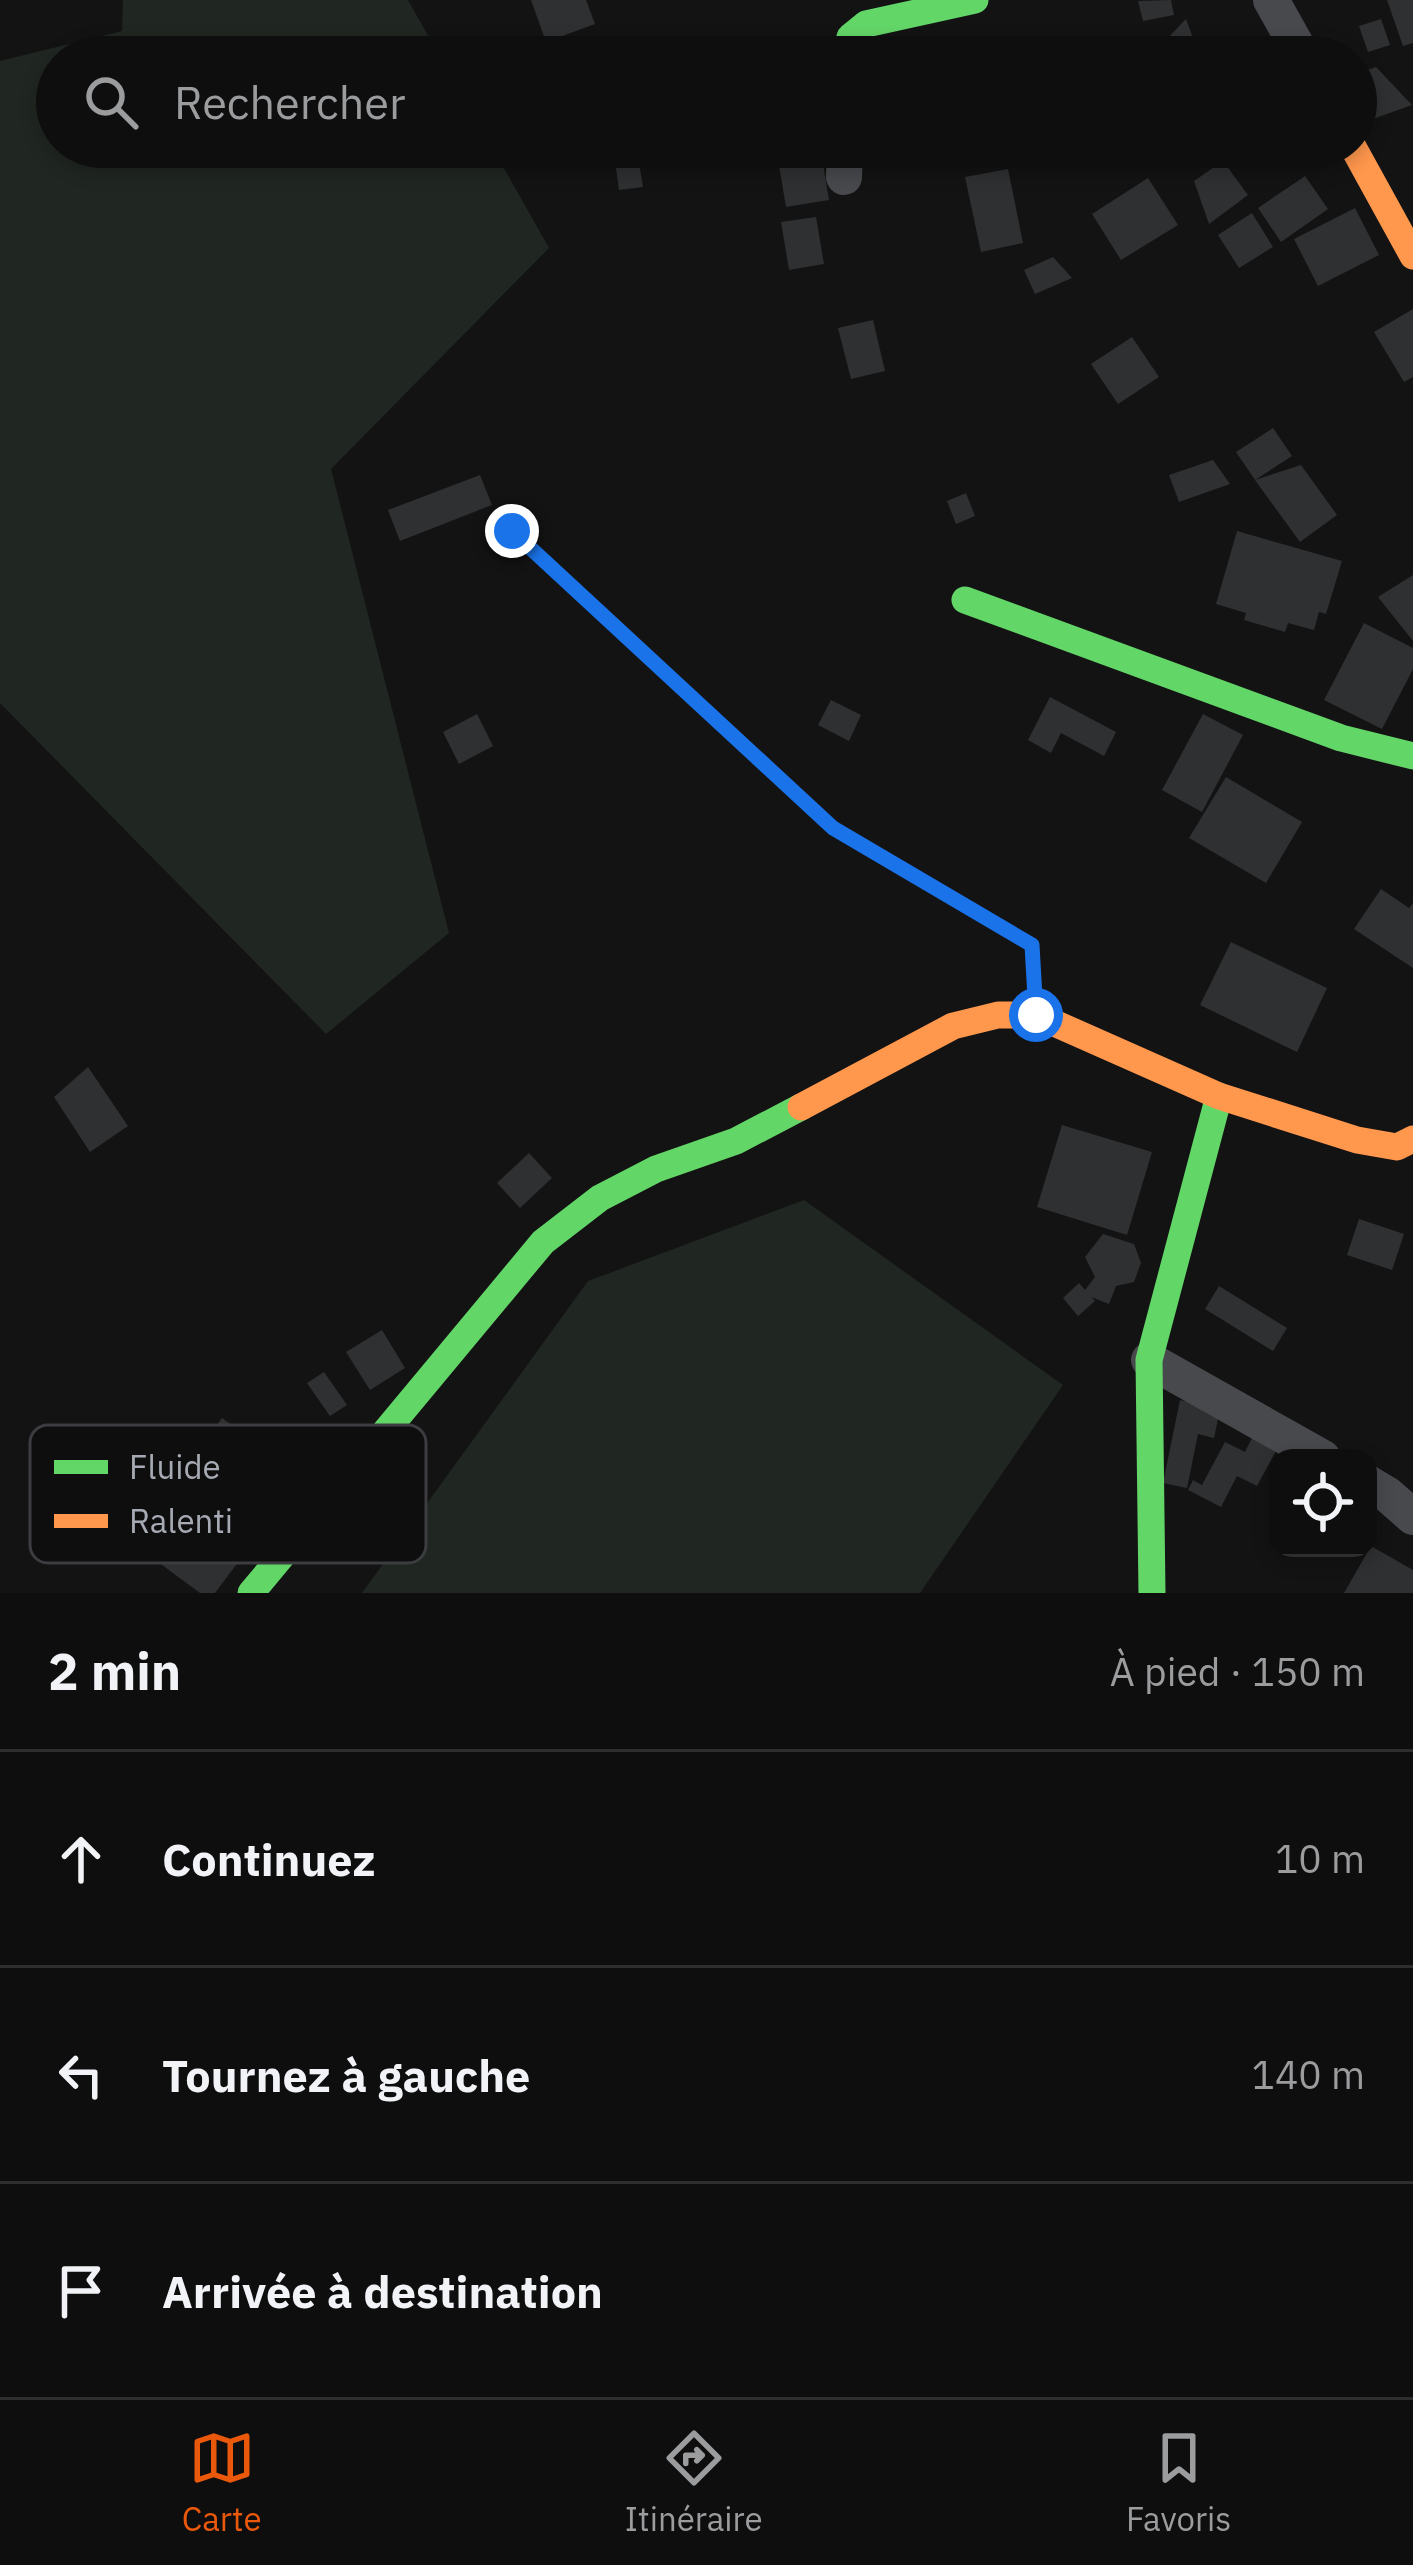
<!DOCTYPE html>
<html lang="fr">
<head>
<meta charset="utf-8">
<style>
	:root { --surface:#0e0e0f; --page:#171718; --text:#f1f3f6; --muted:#9b9c9e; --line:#2e2e2f; --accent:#ea580c }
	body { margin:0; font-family:"IBM Plex Sans",sans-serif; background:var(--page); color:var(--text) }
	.controls { position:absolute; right:36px; bottom:36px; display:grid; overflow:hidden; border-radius:24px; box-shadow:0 6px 18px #0003 }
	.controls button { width:108px; height:108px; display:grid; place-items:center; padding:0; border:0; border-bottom:3px solid var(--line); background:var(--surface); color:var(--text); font:60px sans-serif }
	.stop { position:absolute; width:36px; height:36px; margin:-27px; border:9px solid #1a73e8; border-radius:50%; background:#fff }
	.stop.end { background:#1a73e8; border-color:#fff; box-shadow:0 3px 12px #0008 }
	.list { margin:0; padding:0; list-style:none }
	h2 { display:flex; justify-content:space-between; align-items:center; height:156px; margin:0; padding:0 48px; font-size:51px }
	h2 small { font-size:39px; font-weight:400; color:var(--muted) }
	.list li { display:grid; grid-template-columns:78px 1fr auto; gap:36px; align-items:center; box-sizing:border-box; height:216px; padding:0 48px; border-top:3px solid var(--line) }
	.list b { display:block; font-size:45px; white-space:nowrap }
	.list em { font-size:39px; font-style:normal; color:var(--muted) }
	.icon { flex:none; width:66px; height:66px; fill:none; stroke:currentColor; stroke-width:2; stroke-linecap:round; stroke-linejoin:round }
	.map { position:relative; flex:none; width:1413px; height:1593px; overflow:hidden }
	.search { position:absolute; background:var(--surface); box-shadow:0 6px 18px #0003; left:36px; right:36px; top:36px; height:132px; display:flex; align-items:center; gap:30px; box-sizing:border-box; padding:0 42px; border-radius:66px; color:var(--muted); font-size:45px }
	.sheet { height:804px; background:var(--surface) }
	nav { display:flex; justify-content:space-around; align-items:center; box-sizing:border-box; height:168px; border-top:3px solid var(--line); background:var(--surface); font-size:33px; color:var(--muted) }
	nav a { display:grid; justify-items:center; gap:6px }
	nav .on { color:var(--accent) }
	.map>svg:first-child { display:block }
	.green { fill:#202621 }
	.building { fill:#2f3031 }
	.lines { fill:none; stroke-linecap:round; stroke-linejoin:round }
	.path { stroke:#4a4b4d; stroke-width:6; stroke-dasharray:6 9; stroke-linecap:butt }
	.street { stroke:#48494d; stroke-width:36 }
	.fast { stroke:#63d668; stroke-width:27 }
	.slow { stroke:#ff974d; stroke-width:27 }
	.route { stroke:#1a73e8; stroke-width:15 }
	.key { fill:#0e0e0f; stroke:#3c3d40; stroke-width:3 }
	.key-label { font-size:33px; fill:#a6aab3 }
</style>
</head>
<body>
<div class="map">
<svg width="1413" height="1593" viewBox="0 0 1413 1593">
	<rect width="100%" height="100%" fill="#131314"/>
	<g class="green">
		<polygon points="123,0 408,0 440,57 57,57 57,147 492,147 549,248 331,469 449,933 326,1034 0,703 0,61 122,31"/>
		<polygon points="804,1200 1063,1385 920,1593 362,1593 588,1281"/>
	</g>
	<g class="building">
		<polygon points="531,0 586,0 595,24 546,42"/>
		<polygon points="1171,0 1174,15 1143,21 1138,1"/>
		<polygon points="1387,0 1413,0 1413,43 1403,46"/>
		<polygon points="1186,19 1200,57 1164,57 1164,42"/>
		<polygon points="1381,19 1390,45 1368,52 1359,26"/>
		<polygon points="1275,34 1286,57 1229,57"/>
		<polygon points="1376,67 1412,105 1359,124 1356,116 1356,74"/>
		<polygon points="613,147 673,147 674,159 639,163 643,187 619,190"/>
		<polygon points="822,158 829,200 786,207 779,165"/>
		<polygon points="1223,161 1248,195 1209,224 1194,181"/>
		<polygon points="1008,169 1023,243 981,252 965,177"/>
		<polygon points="1305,176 1328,209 1281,242 1258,208"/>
		<polygon points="1148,178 1178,225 1121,260 1092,214"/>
		<polygon points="1355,208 1379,255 1318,286 1294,239"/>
		<polygon points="1252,213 1273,247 1239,268 1218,235"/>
		<polygon points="816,217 824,264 789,270 781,222"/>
		<polygon points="1053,257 1072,278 1035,294 1024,270"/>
		<polygon points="1413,309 1413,377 1404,382 1374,332"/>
		<polygon points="873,320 885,371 851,379 838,328"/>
		<polygon points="1132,337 1159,377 1118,404 1091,364"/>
		<polygon points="1273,428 1292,456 1255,480 1236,452"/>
		<polygon points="1213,460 1230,484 1179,502 1169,475"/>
		<polygon points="1301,465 1337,515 1300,542 1255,480"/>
		<polygon points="480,475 492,505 400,541 388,510"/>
		<polygon points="966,493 975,516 956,524 947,501"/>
		<polygon points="1237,531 1342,561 1326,614 1319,612 1314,630 1288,623 1285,632 1244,620 1246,613 1216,604"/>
		<polygon points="1413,575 1413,641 1378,597"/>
		<polygon points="1364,623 1413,648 1413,669 1382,729 1324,700"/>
		<polygon points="1050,697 1116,732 1104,756 1061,733 1051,753 1028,740"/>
		<polygon points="831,700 861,715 849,741 818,725"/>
		<polygon points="477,714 493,746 459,764 443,732"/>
		<polygon points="1203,714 1243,735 1202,812 1162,790"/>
		<polygon points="1226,777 1302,822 1266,883 1189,838"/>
		<polygon points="1381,889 1409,908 1413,903 1413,968 1354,929"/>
		<polygon points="1231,942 1327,988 1297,1052 1200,1005"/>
		<polygon points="88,1067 128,1126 90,1152 54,1097"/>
		<polygon points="1062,1125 1152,1152 1127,1235 1037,1207"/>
		<polygon points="529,1153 552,1178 520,1208 497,1183"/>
		<polygon points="1359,1219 1404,1234 1392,1270 1347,1255"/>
		<polygon points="1103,1234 1134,1244 1141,1263 1134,1282 1116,1286 1109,1304 1091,1297 1095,1301 1078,1316 1063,1298 1079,1283 1085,1290 1095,1277 1085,1257"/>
		<polygon points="1219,1286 1287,1328 1273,1351 1205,1309"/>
		<polygon points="382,1330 405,1368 370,1390 346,1352"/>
		<polygon points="324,1372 347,1405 330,1416 307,1383"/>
		<polygon points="1180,1400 1220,1409 1214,1438 1198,1434 1187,1488 1163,1483"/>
		<polygon points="222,1418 250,1438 224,1475 196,1455"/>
		<polygon points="1254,1434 1278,1447 1257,1486 1237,1476 1221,1507 1188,1490 1193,1480 1202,1485 1225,1442 1245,1452"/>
		<polygon points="169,1508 239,1561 215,1593 200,1593 139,1548"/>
		<polygon points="1371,1546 1413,1570 1413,1593 1344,1593"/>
	</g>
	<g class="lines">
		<polyline class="path" points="512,531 833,828 1032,945 1034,976"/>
		<g class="street">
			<polyline points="1271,0 1303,57"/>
			<polyline points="844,177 845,147"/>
			<polyline points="1149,1360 1323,1458"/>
			<polyline points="1368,1483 1388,1495 1413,1517"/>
		</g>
		<g class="fast">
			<polyline points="846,57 850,37 866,24 975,0"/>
			<polyline points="965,600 1341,738 1413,756"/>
			<polyline points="251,1593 543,1242 600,1198 656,1169 736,1141 801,1107"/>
			<polyline points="1152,1593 1149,1360 1219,1096"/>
		</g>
		<g class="slow">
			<polyline points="1353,147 1413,256"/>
			<polyline points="801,1107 953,1026 998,1015 1036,1015 1219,1096 1357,1140 1397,1147 1413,1139"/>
		</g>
	</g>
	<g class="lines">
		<polyline class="route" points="512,531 833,828 1032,945 1036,1015"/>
	</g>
	<rect x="30" y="1425" width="396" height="138" rx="18" class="key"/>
	<rect x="54" y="1460" width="54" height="14" fill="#63d668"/>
	<rect x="54" y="1514" width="54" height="14" fill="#ff974d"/>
	<g class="key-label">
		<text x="129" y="1479">Fluide</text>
		<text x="129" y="1533">Ralenti</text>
	</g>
</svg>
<div class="controls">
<button><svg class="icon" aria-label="locate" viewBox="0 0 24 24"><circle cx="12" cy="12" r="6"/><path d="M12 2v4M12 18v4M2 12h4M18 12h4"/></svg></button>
</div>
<div class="stop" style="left:1036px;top:1015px"></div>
<div class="stop end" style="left:512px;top:531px"></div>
<div class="search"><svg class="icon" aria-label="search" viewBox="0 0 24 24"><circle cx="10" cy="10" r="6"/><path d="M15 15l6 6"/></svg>Rechercher</div>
</div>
<section class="sheet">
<h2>2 min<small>À pied · 150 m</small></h2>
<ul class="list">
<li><svg class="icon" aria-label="ahead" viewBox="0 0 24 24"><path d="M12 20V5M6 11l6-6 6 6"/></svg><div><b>Continuez</b></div><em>10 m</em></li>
<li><svg class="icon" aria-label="left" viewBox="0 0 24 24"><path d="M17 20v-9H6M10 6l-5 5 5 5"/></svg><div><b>Tournez à gauche</b></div><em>140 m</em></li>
<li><svg class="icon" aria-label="arrive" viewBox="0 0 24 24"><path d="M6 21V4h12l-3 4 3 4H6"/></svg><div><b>Arrivée à destination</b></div></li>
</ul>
</section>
<nav>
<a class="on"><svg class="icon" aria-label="map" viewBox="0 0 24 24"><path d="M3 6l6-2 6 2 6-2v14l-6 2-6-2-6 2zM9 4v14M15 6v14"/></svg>Carte</a>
<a><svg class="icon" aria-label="directions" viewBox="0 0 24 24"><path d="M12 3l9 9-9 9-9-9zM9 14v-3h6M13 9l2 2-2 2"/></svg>Itinéraire</a>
<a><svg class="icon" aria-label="saved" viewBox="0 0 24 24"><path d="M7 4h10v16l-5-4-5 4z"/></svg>Favoris</a>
</nav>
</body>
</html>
